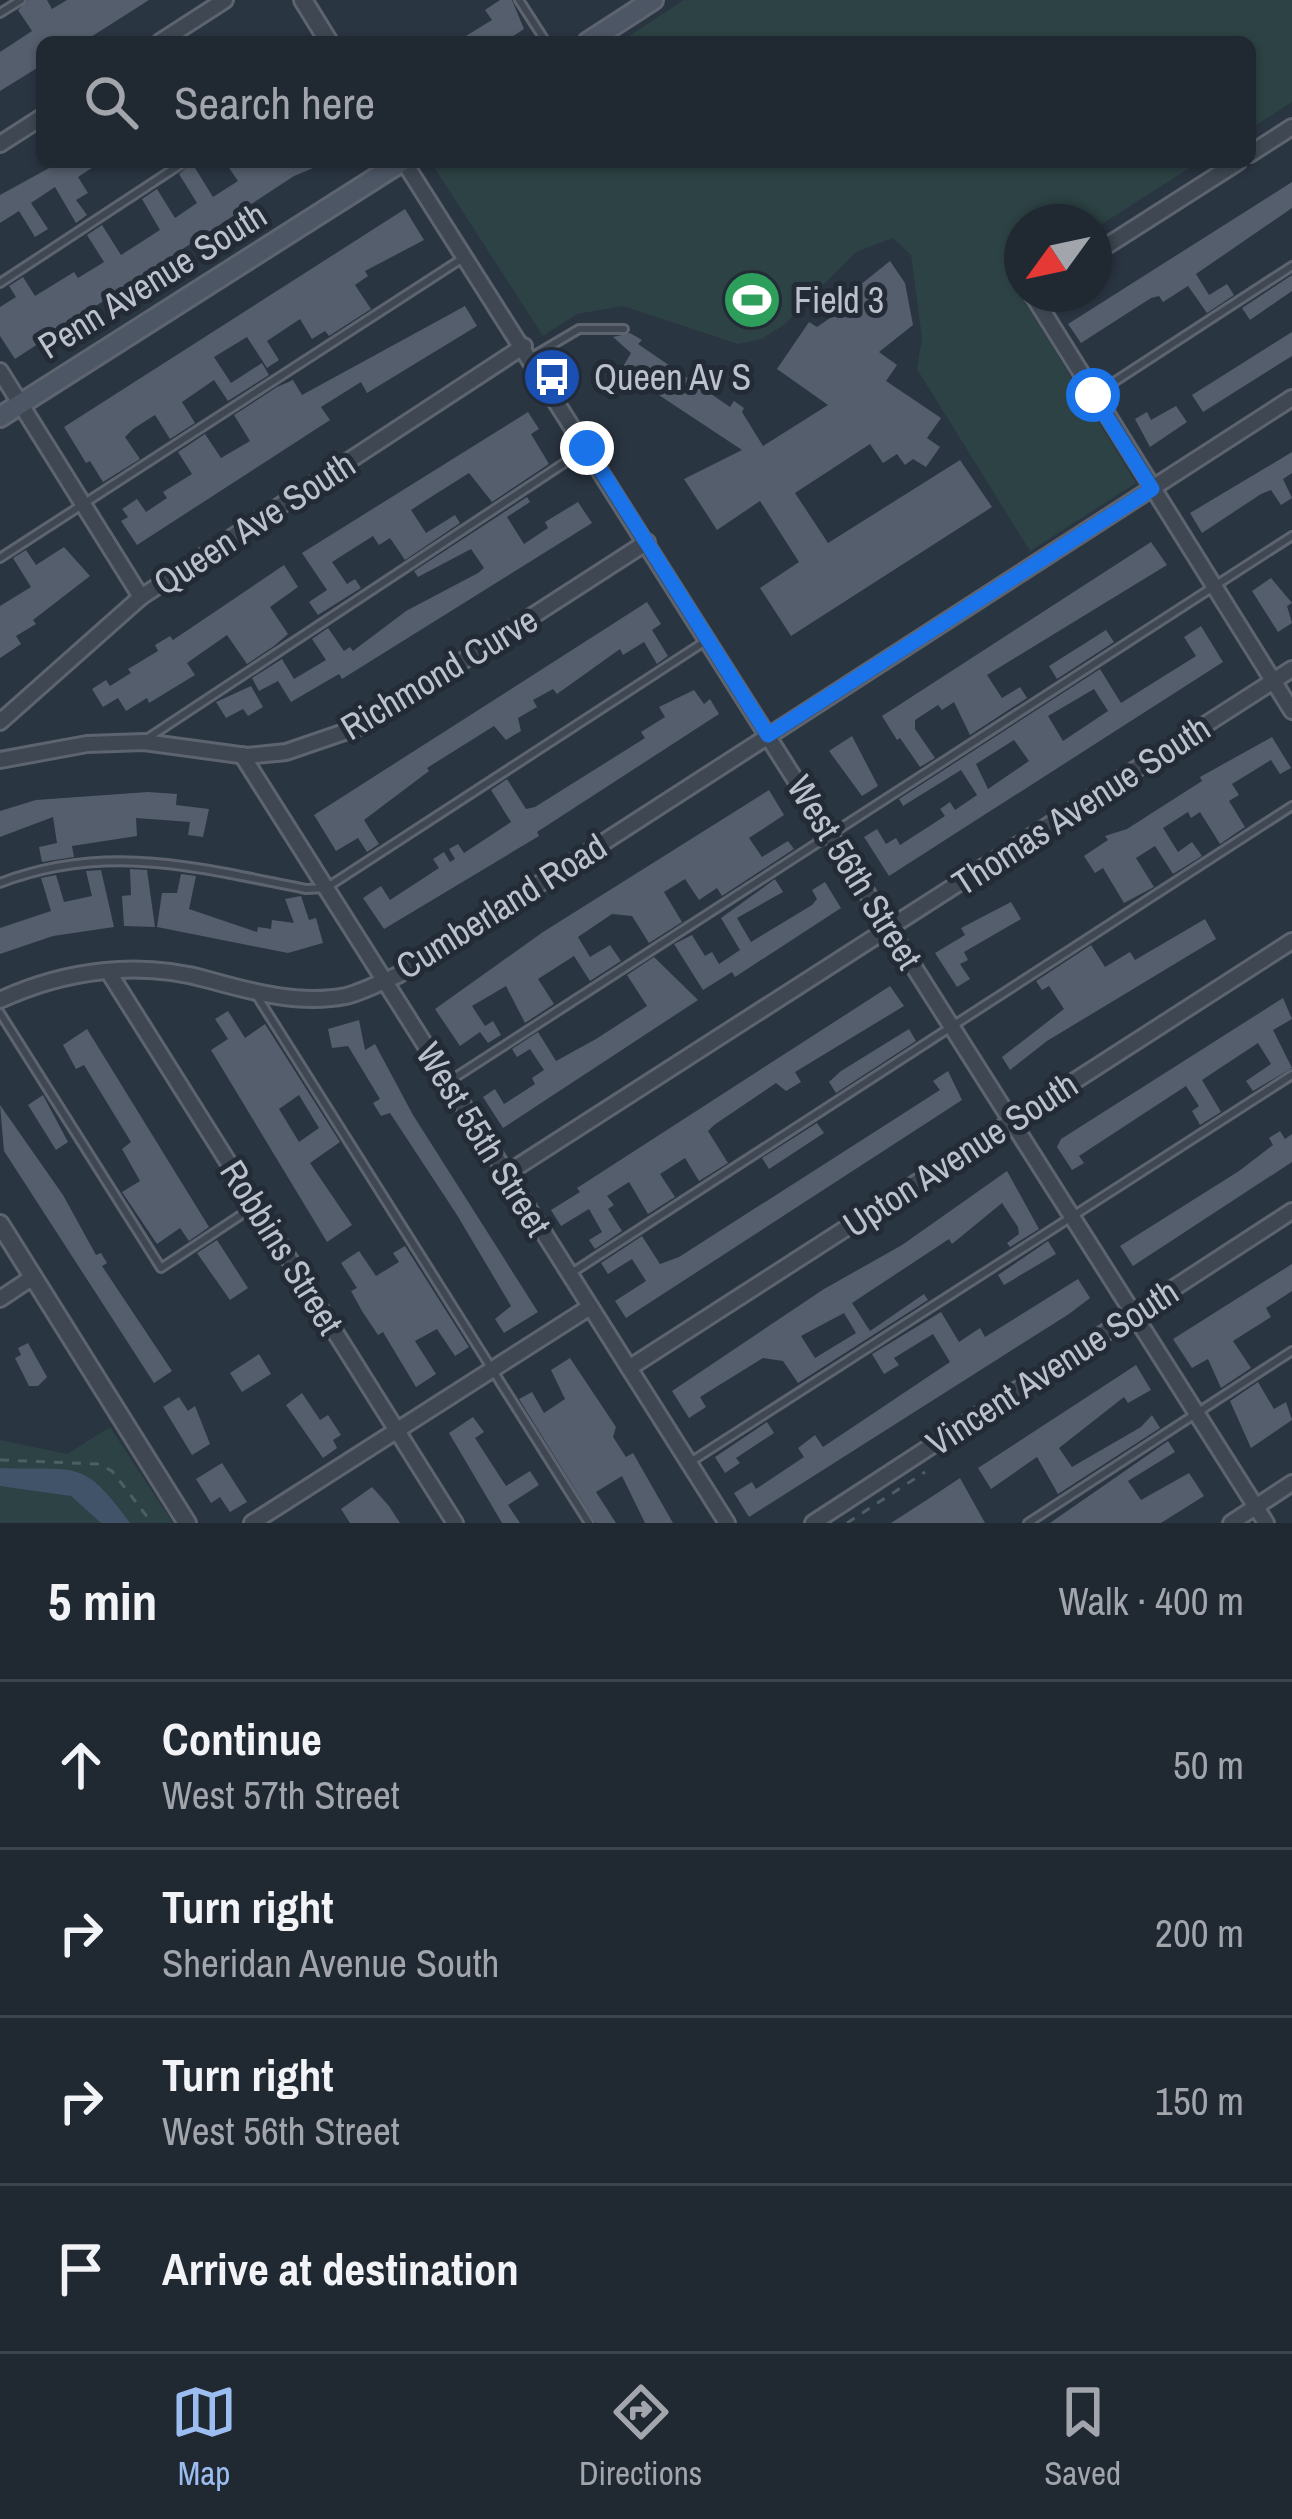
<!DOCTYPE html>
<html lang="en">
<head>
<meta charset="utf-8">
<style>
	:root { --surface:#202832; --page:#2d343e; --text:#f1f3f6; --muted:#a2a6ac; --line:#3d444d; --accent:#9cbdf0 }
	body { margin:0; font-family:"Archivo Narrow",sans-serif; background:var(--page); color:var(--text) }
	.compass { position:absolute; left:1004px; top:204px; width:108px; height:108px; border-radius:50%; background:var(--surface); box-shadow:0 3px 9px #0004; rotate:237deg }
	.stop { position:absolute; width:36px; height:36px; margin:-27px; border:9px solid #1a73e8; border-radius:50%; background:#fff }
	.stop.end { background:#1a73e8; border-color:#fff; box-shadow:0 3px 12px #0008 }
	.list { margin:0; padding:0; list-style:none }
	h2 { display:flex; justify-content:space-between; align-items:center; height:156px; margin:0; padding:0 48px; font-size:51px }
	h2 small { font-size:39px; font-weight:400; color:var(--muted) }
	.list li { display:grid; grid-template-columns:78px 1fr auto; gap:36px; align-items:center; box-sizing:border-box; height:168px; padding:0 48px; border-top:3px solid var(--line) }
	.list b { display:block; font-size:45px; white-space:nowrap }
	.list p { margin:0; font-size:39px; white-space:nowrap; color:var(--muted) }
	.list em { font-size:39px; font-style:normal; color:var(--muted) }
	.icon { flex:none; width:66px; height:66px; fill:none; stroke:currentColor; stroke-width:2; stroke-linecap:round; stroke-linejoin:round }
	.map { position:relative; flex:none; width:1292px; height:1523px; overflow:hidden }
	.search { position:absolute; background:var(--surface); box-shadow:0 3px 9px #0004; left:36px; right:36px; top:36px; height:132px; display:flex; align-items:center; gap:30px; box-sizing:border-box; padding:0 42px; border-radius:18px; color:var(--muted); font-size:45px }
	.sheet { height:828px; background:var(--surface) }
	nav { display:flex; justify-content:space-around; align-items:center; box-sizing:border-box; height:168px; border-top:3px solid var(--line); background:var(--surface); font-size:33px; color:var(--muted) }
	nav a { display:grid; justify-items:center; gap:6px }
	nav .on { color:var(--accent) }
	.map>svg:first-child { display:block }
	.green { fill:#2d4244 }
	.water { fill:#415369 }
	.building { fill:#545e6c; fill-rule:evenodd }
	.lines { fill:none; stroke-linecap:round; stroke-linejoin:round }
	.service-casing { stroke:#5d646f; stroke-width:12 }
	.minor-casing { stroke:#5d646f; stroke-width:20 }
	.tertiary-casing { stroke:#5d646f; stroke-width:22 }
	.secondary-casing { stroke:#5d646f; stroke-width:24 }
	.path { stroke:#4d5f62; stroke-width:3; stroke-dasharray:9 9; stroke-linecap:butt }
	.service { stroke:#3e4752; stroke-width:6 }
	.minor { stroke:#3e4752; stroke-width:14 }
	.tertiary { stroke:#3e4752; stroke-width:16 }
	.secondary { stroke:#4d5664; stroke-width:18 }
	.route { stroke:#1a73e8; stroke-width:15 }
	.labels { text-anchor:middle; stroke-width:10; stroke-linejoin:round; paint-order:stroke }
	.street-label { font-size:36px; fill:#bcc2cc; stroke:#232b37 }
	.poi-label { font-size:36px; fill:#bcc2cc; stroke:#232b37; text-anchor:start }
</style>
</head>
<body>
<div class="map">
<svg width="1292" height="1523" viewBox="0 0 1292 1523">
	<rect width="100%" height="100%" fill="#2a3542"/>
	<g class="green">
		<polygon points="684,0 1292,0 1292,102 1250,129 1250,42 620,42"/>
		<polygon points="1199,162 1094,229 1094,222 1022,222 1022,275 1013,282 1136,483 1030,551 917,369 922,338 911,255 893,238 856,252 785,324 762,339 738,344 623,306 577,314 543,336 432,164"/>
		<polygon points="110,1427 173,1523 0,1523 0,1440 67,1454"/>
	</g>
	<path class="water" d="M 0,1468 C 78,1471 82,1457 130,1523 L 101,1523 L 71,1496 L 0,1486 Z"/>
	<g class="building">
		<polygon points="28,0 47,0 52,9 67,0 149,0 83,42 42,42 42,65 0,91 0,52 32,31 18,10"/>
		<polygon points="500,0 512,0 524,29 504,42 456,42 492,20 485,10"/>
		<polygon points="60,162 101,162 78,177 88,193 76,200 87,215 76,223 55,187 31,203 48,229 35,237 19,211 0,223 0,195"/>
		<polygon points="225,162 328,162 294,176 15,359 0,336 0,307 16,297 9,286 23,277 35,296 74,272 78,278 104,262 87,235 102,225 121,255 160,230 142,199 157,189 175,218 197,203 179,174 192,163 213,197 238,181"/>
		<polygon points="1292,182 1292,208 1196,274 1209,295 1227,284 1234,295 1207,313 1188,286 1163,302 1159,296 1151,298 1081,343 1068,324"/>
		<polygon points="405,209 424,240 365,271 368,276 355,285 371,309 329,336 325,331 312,339 300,319 267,341 279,360 267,368 247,337 214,357 231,383 262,363 269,375 228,401 214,380 182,402 195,423 170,439 155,415 133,429 125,437 140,459 103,482 90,461 86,463 64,427"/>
		<polygon points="890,261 905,283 913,325 879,352 897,365 886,381 941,418 927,438 940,447 926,467 913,459 905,465 897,454 883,463 870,444 795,493 828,543 960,460 992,507 791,636 760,588 799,562 760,501 717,530 684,479 742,450 621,370 631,353 613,337 630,333 642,340 638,344 730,407 734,401 744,408 742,412 763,446 828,405 777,369 809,322 817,327 833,316 842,307 839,302"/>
		<polygon points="1292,275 1292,291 1250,320 1242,308"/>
		<polygon points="465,306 477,326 367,393 361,382 321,407 330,420 137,545 121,521 128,517 122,509 137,499 146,512 167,498 163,492 192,474 178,452 205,434 221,458 250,441 234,415 277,387 293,380 302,395"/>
		<polygon points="1292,332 1292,356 1203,412 1192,395"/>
		<polygon points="1176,406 1187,422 1150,447 1135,419 1147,412 1151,420"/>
		<polygon points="528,412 539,429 531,434 549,464 492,502 469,473 431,497 411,510 426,533 455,515 460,523 405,560 390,538 379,545 373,536 332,562 347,584 355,579 361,588 318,615 309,602 327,590 302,553"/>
		<polygon points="1292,452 1292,473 1283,479 1292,498 1281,505 1271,490 1261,494 1202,533 1190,513"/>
		<polygon points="527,497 530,502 507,517 524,544 548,528 545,522 578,502 592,523 342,679 339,674 291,702 278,681 259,691 252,678 282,659 294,679 326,660 312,639 328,628 344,651 350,647 353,651 406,611 478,573 484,568 471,549 418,577 414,571"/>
		<polygon points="1151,542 1167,565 987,675 1002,698 1020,687 1027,698 970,735 954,702 942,710 938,705 915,720 915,729 935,758 920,767 900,738 897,740 882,716"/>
		<polygon points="64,547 90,576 33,620 36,624 16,636 21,644 0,658 0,606 31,587 13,558 26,550 36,565"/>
		<polygon points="284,565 298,587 270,607 288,634 274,646 247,664 227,635 187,663 195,675 149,703 147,698 126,711 118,698 103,707 92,689 106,680 110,686 131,673 128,669 158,651 155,645 170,636 173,640"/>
		<polygon points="1271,578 1292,603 1287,606 1292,623 1278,632 1252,591"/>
		<polygon points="647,602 661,624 652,630 668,656 657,664 644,642 623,655 620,649 557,694 553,689 533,700 537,707 518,718 521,731 506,740 494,726 427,768 429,771 364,820 379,844 367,852 358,838 336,851 314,815"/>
		<path d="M 1201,626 L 1223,662 L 889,876 L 864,837 L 877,829 L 886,844 L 896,838 L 900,845 L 945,816 L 940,809 L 950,802 L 955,810 L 977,795 L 961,770 L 903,806 L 899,799 L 1100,669 L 1121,703 L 1196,656 L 1184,637 ZM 1094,689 L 1108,711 L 1063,741 L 1048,716 ZM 1014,740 L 1029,761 L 988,789 L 976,764 Z"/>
		<polygon points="1106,630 1114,642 1057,679 1049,666"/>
		<polygon points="251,686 263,707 248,716 243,709 226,718 216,702"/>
		<polygon points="694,690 704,704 710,699 719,714 537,832 539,836 384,929 363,898 381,886 390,900 439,868 433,859 444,852 450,862 455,859 449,849 458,844 464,853 511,822 491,790 507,779 526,809 535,807 645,738 641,732 665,717 659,707"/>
		<polygon points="852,736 878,786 862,796 829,751"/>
		<polygon points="1272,737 1291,768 1280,774 1271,760 1232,784 1239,795 1229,801 1245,827 1220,844 1200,812 1191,818 1188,812 1163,828 1178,852 1192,842 1202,856 1173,874 1155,846 1136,858 1154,887 1124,903 1103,868 1095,873 1084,856 1108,840 1105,836 1127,829 1202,781 1200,777"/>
		<polygon points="769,790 784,815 749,838 762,857 788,841 794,849 722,896 717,888 699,900 685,879 664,892 682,922 649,943 632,916 612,914 578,937 590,957 610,945 621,961 590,981 574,956 538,979 554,1004 525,1023 506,986 472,1006 485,1026 493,1021 501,1035 488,1043 480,1032 460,1046 435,1009 543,932"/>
		<polygon points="148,792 177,794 176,805 209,809 203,837 188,835 190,822 136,818 137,836 72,846 74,857 42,862 39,847 57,843 53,817 0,837 0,811 36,800"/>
		<polygon points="130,869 147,870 155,927 124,926 122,896 131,895"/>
		<polygon points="101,870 114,927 53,936 0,954 0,928 51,911 41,878 56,875 64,902 92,896 86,871"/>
		<polygon points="181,874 196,876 189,909 257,932 258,927 271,929 272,920 294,923 285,899 301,896 309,920 316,918 323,943 288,953 157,927 162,893 177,893"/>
		<polygon points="775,879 783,892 737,918 751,942 812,905 817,899 812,890 825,882 841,908 735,977 732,972 703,990 674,944 692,935 705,956 712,952 719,964 740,950 721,918"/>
		<polygon points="1011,902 1021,919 964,952 968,960 960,964 970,979 957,987 935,953 965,935 961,928"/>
		<polygon points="1205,919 1216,939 1047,1041 1010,1070 1002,1057 1064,1009 1049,986 1042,990 1036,981 1091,945 1105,967 1130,952 1135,960"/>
		<polygon points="654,957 698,1000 503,1128 483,1097 495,1089 504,1104 535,1084 532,1078 544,1070 530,1049 517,1057 512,1049 538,1032 556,1061 596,1039 647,1006 627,975"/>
		<polygon points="890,986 904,1006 795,1072 801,1082 786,1091 776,1083 714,1125 708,1131 728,1163 699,1181 685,1158 660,1174 675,1197 648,1214 629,1182 607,1196 614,1205 608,1209 622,1231 595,1249 589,1240 602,1232 589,1209 561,1226 551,1210 580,1192 577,1188"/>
		<polygon points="1283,998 1292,1019 1273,1030 1292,1068 1253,1091 1246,1081 1271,1064 1258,1043 1202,1080 1221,1112 1200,1125 1192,1111 1199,1106 1186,1086 1079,1156 1084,1163 1072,1170 1057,1147 1061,1139"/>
		<path d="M 228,1011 L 245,1038 L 265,1024 L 340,1142 L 310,1163 L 352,1225 L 327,1242 L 211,1050 L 228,1039 L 215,1019 ZM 299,1095 L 319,1128 L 299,1142 L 279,1109 Z"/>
		<polygon points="359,1020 365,1050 375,1044 413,1115 538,1312 504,1333 495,1319 511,1306 457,1215 390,1113 381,1116 373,1103 380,1099 348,1046 332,1048 328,1029"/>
		<polygon points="87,1029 209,1227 189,1241 180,1228 157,1244 122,1192 140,1181 122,1149 131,1142 84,1065 76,1069 63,1045"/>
		<polygon points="909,1029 916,1041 836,1093 829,1082 841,1071"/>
		<polygon points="948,1071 962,1100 626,1318 615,1301 646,1281 632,1259 608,1274 601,1263 642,1236 660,1264 679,1257 940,1090 933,1081"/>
		<polygon points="43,1095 68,1142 56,1150 28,1105"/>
		<polygon points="0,1105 63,1195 96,1255 101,1253 107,1263 102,1266 172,1371 154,1383 4,1151"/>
		<polygon points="817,1123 824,1133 769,1169 762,1158"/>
		<polygon points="1280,1131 1285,1139 1292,1134 1292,1162 1133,1266 1120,1246 1239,1171 1273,1145 1269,1138"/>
		<path d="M 1007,1171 L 1039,1229 L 1010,1247 L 1007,1243 L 1019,1234 L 1018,1227 L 1002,1203 L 952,1244 L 949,1239 L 852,1303 L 870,1331 L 924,1294 L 928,1300 L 798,1383 L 783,1361 L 763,1358 L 700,1397 L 706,1407 L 689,1418 L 672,1391 L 824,1289 L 902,1245 ZM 844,1313 L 856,1333 L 815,1358 L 801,1336 Z"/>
		<polygon points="217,1240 248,1288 230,1300 197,1253"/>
		<polygon points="1048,1241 1056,1254 1004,1285 998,1275"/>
		<polygon points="405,1246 469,1347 455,1356 437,1329 415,1341 436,1374 416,1387 383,1332 378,1335 362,1311 351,1291 357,1288 341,1263 359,1251 376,1276 399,1262 393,1253"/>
		<polygon points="1292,1264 1292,1291 1266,1308 1271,1317 1233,1341 1251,1368 1221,1388 1208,1359 1192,1368 1173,1339"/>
		<polygon points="1078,1279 1090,1298 1069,1314 749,1517 734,1493 752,1482 756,1489 804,1457 798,1448 815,1435 823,1447 950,1362 933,1334 894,1358 899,1365 884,1374 872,1354 941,1312 959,1342 980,1328 985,1337"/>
		<polygon points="28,1343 47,1377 38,1386 29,1386 15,1358 21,1355 18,1348"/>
		<polygon points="259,1354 271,1374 242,1392 230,1373"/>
		<polygon points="570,1358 616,1427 613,1437 626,1457 633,1453 673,1523 645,1523 622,1476 596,1492 616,1523 596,1523 519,1399 532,1392 544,1413 565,1399 551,1370"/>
		<polygon points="1136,1365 1151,1390 1128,1403 1124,1397 1059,1448 1072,1467 1141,1427 1152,1415 1160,1428 1058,1494 1037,1457 991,1489 978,1468"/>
		<polygon points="1258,1382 1274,1409 1286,1402 1292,1420 1251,1448 1230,1401"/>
		<polygon points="302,1393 320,1420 328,1415 341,1435 333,1440 337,1448 323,1458 286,1405"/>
		<polygon points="179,1397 188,1411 195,1406 210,1444 192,1455 163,1407"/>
		<polygon points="473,1417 484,1432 475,1438 506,1486 530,1471 539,1485 508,1505 520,1523 502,1523 449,1433"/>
		<polygon points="767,1422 774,1433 736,1458 740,1463 725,1473 715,1457"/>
		<polygon points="1168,1441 1175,1452 1128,1481 1141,1500 1189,1473 1204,1496 1161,1523 1050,1523"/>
		<polygon points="222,1463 247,1502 230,1512 220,1497 211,1503 196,1479"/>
		<polygon points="960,1478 985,1523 891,1523 939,1492"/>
		<polygon points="372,1487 389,1506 400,1523 350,1523 341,1509"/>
	</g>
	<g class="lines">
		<g class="service-casing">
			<g id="service">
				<polyline points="519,0 546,42"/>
				<polyline points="0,13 21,0"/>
				<polyline points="0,283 184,162"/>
				<polyline points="530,358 579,329 624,329"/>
				<polyline points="1094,395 1292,266"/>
				<polyline points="0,558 463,258"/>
				<polyline points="145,740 584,450"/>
				<path d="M 0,883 C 107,842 199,868 306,889 L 326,888 L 704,642"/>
				<polyline points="255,993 589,1523"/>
				<polyline points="0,1013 161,1268 253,1207"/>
				<polyline points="451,1080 1292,536"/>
				<polyline points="570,1274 1292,806"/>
				<polyline points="692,1461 1292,1075"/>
				<polyline points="1028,1523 1292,1351"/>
			</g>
		</g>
		<g class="minor-casing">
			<g id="minor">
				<polyline points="160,42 225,0"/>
				<polyline points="0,144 42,117"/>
				<polyline points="1250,154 1292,127"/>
				<polyline points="404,162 1266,1523"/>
				<polyline points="1094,254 1238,162"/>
				<polyline points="1032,294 1292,711"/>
				<polyline points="0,371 141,597"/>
				<polyline points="0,722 141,597 524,346"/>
				<polyline points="242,755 727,1523"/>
				<polyline points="0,760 87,744 144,742 247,756 286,752 362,726 647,542"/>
				<polyline points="108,971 455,1523"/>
				<path d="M 0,1000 C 65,970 139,960 209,980 C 252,992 300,1005 346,996 C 363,992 381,982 398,975 L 1292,398"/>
				<polyline points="506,1174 1292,669"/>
				<polyline points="0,1299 33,1277"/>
				<polyline points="629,1368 1292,941"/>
				<polyline points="252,1523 590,1307"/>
				<polyline points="813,1523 1292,1211"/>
				<polyline points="1231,1523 1292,1483"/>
			</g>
		</g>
		<g class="tertiary-casing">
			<g id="tertiary">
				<polyline points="303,0 329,42"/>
				<polyline points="0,1224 187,1523"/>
			</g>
		</g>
		<g class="secondary-casing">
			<g id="secondary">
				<polyline points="588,42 653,0"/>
				<polyline points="0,417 401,162"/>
			</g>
		</g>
		<g class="path">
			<polyline points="0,1460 99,1464 112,1471 152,1523"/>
			<polyline points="847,1523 925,1472"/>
		</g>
		<use href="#service" class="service"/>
		<use href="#minor" class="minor"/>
		<use href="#tertiary" class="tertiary"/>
		<use href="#secondary" class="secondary"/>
	</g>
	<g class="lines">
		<polyline class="route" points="587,448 768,735 1152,489 1093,395"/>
	</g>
	<defs>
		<g id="stadium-disc" transform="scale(3)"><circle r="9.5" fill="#2e9e5b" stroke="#232b37"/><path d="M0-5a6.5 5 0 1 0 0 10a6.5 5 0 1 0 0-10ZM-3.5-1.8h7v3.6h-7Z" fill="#fff"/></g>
		<g id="bus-disc" transform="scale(3)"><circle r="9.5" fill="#1a4fb4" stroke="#232b37"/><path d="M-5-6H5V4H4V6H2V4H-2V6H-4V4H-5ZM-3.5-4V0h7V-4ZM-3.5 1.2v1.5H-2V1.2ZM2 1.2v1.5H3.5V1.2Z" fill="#fff"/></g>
	</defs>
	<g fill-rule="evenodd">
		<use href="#stadium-disc" x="752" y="300"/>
		<use href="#bus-disc" x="552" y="377"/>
	</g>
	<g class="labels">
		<g class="street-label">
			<text transform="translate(152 280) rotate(-32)" y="13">Penn Avenue South</text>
			<text transform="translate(254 523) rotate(-33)" y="13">Queen Ave South</text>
			<text transform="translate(439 673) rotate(-31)" y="13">Richmond Curve</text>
			<text transform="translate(1081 805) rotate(-33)" y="13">Thomas Avenue South</text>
			<text transform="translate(855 872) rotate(58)" y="13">West 56th Street</text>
			<text transform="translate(501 906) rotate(-32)" y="13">Cumberland Road</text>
			<text transform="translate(484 1139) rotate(58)" y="13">West 55th Street</text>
			<text transform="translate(960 1154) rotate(-33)" y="13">Upton Avenue South</text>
			<text transform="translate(282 1247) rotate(58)" y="13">Robbins Street</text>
			<text transform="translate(1052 1367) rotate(-33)" y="13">Vincent Avenue South</text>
		</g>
		<g class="poi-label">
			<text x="794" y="313">Field 3</text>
			<text x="594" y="390">Queen Av S</text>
		</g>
	</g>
</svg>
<svg class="compass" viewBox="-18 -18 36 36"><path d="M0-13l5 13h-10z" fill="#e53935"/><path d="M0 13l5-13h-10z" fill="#a2a6ac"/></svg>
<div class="stop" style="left:1093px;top:395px"></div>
<div class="stop end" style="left:587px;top:448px"></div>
<div class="search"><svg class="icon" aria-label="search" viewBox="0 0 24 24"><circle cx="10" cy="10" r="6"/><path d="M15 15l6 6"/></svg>Search here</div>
</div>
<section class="sheet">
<h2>5 min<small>Walk · 400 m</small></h2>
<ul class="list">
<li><svg class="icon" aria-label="ahead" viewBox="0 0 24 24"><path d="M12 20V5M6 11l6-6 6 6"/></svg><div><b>Continue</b><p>West 57th Street</p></div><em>50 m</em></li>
<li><svg class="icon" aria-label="right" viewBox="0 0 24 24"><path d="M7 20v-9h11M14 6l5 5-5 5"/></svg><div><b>Turn right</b><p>Sheridan Avenue South</p></div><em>200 m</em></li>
<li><svg class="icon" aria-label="right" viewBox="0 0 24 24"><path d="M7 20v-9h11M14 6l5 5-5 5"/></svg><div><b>Turn right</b><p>West 56th Street</p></div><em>150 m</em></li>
<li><svg class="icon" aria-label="arrive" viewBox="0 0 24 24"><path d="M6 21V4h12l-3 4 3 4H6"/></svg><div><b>Arrive at destination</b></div></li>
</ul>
</section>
<nav>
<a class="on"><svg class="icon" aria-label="map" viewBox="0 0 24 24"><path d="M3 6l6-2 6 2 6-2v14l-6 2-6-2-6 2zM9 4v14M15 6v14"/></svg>Map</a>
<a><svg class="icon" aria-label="directions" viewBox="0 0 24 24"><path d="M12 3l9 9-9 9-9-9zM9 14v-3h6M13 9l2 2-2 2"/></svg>Directions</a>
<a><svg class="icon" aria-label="saved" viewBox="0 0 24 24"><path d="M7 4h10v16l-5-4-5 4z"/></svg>Saved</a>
</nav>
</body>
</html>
